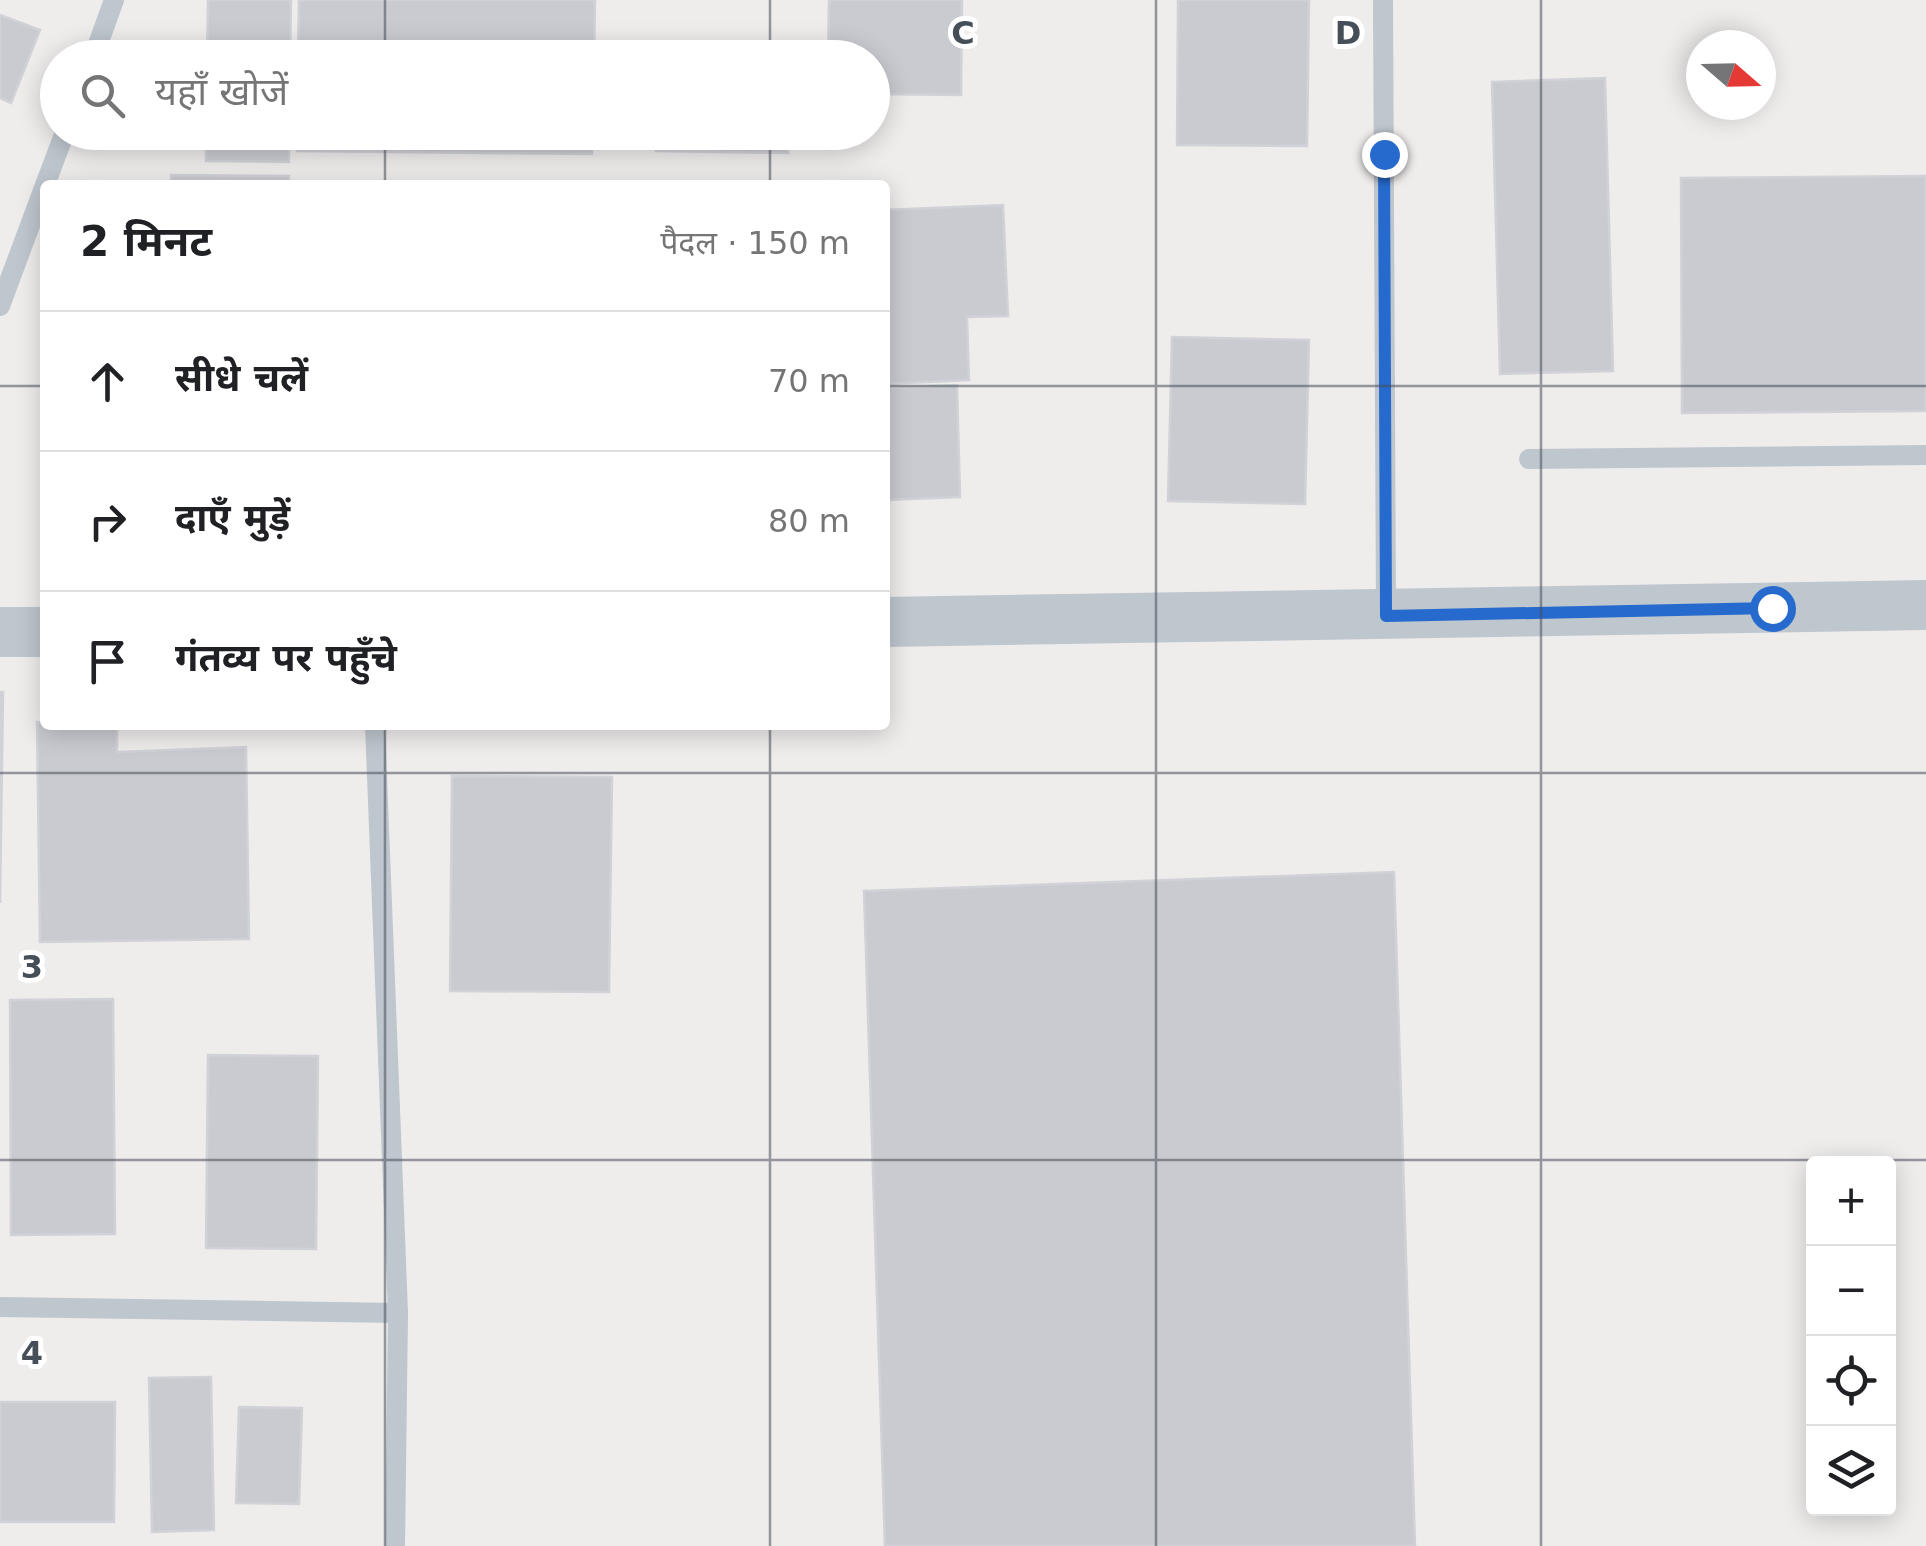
<!DOCTYPE html>
<html lang="hi">
<head>
<meta charset="utf-8">
<style>
	:root { --surface:#fff; --page:#f2f2f2; --text:#202124; --muted:#757577; --line:#e0e0e0 }
	body { margin:0; font-family:"DejaVu Sans","Noto Sans Devanagari",sans-serif; background:var(--page); color:var(--text) }
	.controls { position:absolute; right:30px; bottom:30px; display:grid; overflow:hidden; border-radius:10px; box-shadow:0 5px 25px #0003 }
	.controls button { width:90px; height:90px; display:grid; place-items:center; padding:0; border:0; border-bottom:2px solid var(--line); background:var(--surface); color:var(--text); font:50px sans-serif }
	.compass { position:absolute; left:1686px; top:30px; width:90px; height:90px; border-radius:50%; background:var(--surface); box-shadow:0 5px 25px #0003; rotate:110deg }
	.stop { position:absolute; width:30px; height:30px; margin:-22px; border:8px solid #276ace; border-radius:50%; background:#fff }
	.stop.end { background:#276ace; border-color:#fff; box-shadow:0 2px 10px #0008 }
	.list { margin:0; padding:0; list-style:none }
	h2 { display:flex; justify-content:space-between; align-items:center; height:130px; margin:0; padding:0 40px; font-size:42px }
	h2 small { font-size:32px; font-weight:400; color:var(--muted) }
	.list li { display:grid; grid-template-columns:65px 1fr auto; gap:30px; align-items:center; box-sizing:border-box; height:140px; padding:0 40px; border-top:2px solid var(--line) }
	.list b { display:block; font-size:38px; white-space:nowrap }
	.list em { font-size:32px; font-style:normal; color:var(--muted) }
	.icon { flex:none; width:55px; height:55px; fill:none; stroke:currentColor; stroke-width:2; stroke-linecap:round; stroke-linejoin:round }
	.map { position:relative; flex:none; width:1926px; height:1546px; overflow:hidden }
	.search { position:absolute; background:var(--surface); box-shadow:0 5px 25px #0003; left:40px; top:40px; width:850px; height:110px; display:flex; align-items:center; gap:25px; box-sizing:border-box; padding:0 35px; border-radius:55px; color:var(--muted); font-size:38px }
	.panel { position:absolute; background:var(--surface); box-shadow:0 5px 25px #0003; left:40px; top:180px; width:850px; height:550px; border-radius:10px }
	.map>svg:first-child { display:block }
	.building { fill:#cacbd1; stroke:#d1d2d7; stroke-width:2.5 }
	.lines { fill:none; stroke-linecap:round; stroke-linejoin:round }
	.service { stroke:#bec6ce; stroke-width:20 }
	.tertiary { stroke:#bec6ce; stroke-width:50 }
	.route { stroke:#276ace; stroke-width:12 }
	.grid { fill:none; stroke:#464f58; stroke-width:2.5; stroke-opacity:0.55 }
	.grid-label { font-size:32px; text-anchor:middle; font-weight:bold; fill:#464f58; stroke:#fff; stroke-width:10; stroke-linejoin:round; paint-order:stroke }
</style>
</head>
<body>
<div class="map">
<svg width="1926" height="1546" viewBox="0 0 1926 1546">
	<rect width="100%" height="100%" fill="#efecec"/>
	<g class="building">
		<polygon points="208,0 291,0 290,58 207,58"/>
		<polygon points="299,0 595,0 594,58 298,58"/>
		<polygon points="829,0 962,0 961,95 872,94 872,58 828,58"/>
		<polygon points="1178,0 1309,0 1307,146 1177,145"/>
		<polygon points="0,15 40,30 11,103 0,98"/>
		<polygon points="1605,78 1613,371 1500,374 1492,82"/>
		<polygon points="206,132 289,132 289,162 206,161"/>
		<polygon points="297,132 593,132 592,154 297,151"/>
		<polygon points="656,132 788,132 788,153 656,151"/>
		<polygon points="171,175 289,176 289,185 171,185"/>
		<polygon points="1926,176 1926,411 1682,413 1681,178"/>
		<polygon points="1003,205 1008,316 967,317 969,380 885,384 885,210"/>
		<polygon points="1172,337 1309,340 1305,504 1168,501"/>
		<polygon points="957,385 960,497 885,500 885,388"/>
		<polygon points="0,692 3,692 0,903"/>
		<polygon points="37,722 45,722 45,725 117,725 117,752 246,747 249,939 40,942"/>
		<polygon points="452,776 612,777 609,992 450,991"/>
		<polygon points="1394,872 1415,1546 885,1546 864,891"/>
		<polygon points="113,999 115,1234 11,1235 10,1000"/>
		<polygon points="208,1055 318,1056 316,1249 206,1248"/>
		<polygon points="211,1377 214,1530 152,1532 149,1378"/>
		<polygon points="0,1402 115,1402 114,1522 0,1522"/>
		<polygon points="239,1407 302,1408 299,1504 236,1503"/>
	</g>
	<g class="lines">
		<g class="service">
			<polyline points="1383,0 1386,613"/>
			<polyline points="93,58 114,0"/>
			<polyline points="45,185 65,132"/>
			<polyline points="0,306 45,185"/>
			<polyline points="1529,459 1926,455"/>
			<polyline points="375,725 398,1313"/>
			<polyline points="0,1307 398,1313 395,1546"/>
		</g>
		<g class="tertiary">
			<polyline points="885,622 1926,605"/>
			<polyline points="0,632 45,632"/>
		</g>
	</g>
	<g class="lines">
		<polyline class="route" points="1384,154 1386,616 1772,608"/>
	</g>
	<path class="grid" d="M 385,0 L 385,58M 770,0 L 770,58M 1156,0 L 1156,1546M 1541,0 L 1541,1546M 385,132 L 385,185M 770,132 L 770,185M 0,386 L 45,386M 885,386 L 1926,386M 385,725 L 385,1546M 770,725 L 770,1546M 0,773 L 1926,773M 0,1160 L 1926,1160"/>
	<g class="grid-label">
		<text x="963" y="44">C</text>
		<text x="1348" y="44">D</text>
		<text x="32" y="978">3</text>
		<text x="32" y="1364">4</text>
	</g>
</svg>
<div class="controls">
<button>+</button>
<button>−</button>
<button><svg class="icon" aria-label="locate" viewBox="0 0 24 24"><circle cx="12" cy="12" r="6"/><path d="M12 2v4M12 18v4M2 12h4M18 12h4"/></svg></button>
<button><svg class="icon" aria-label="layers" viewBox="0 0 24 24"><path d="M12 4l9 5-9 5-9-5zM3 14l9 5 9-5"/></svg></button>
</div>
<svg class="compass" viewBox="-18 -18 36 36"><path d="M0-13l5 13h-10z" fill="#e53935"/><path d="M0 13l5-13h-10z" fill="#757577"/></svg>
<div class="stop" style="left:1772px;top:608px"></div>
<div class="stop end" style="left:1384px;top:154px"></div>
<div class="search"><svg class="icon" aria-label="search" viewBox="0 0 24 24"><circle cx="10" cy="10" r="6"/><path d="M15 15l6 6"/></svg>यहाँ खोजें</div>
<section class="panel">
<h2>2 मिनट<small>पैदल · 150 m</small></h2>
<ul class="list">
<li><svg class="icon" aria-label="ahead" viewBox="0 0 24 24"><path d="M12 20V5M6 11l6-6 6 6"/></svg><div><b>सीधे चलें</b></div><em>70 m</em></li>
<li><svg class="icon" aria-label="right" viewBox="0 0 24 24"><path d="M7 20v-9h11M14 6l5 5-5 5"/></svg><div><b>दाएँ मुड़ें</b></div><em>80 m</em></li>
<li><svg class="icon" aria-label="arrive" viewBox="0 0 24 24"><path d="M6 21V4h12l-3 4 3 4H6"/></svg><div><b>गंतव्य पर पहुँचे</b></div></li>
</ul>
</section>
</div>
</body>
</html>
